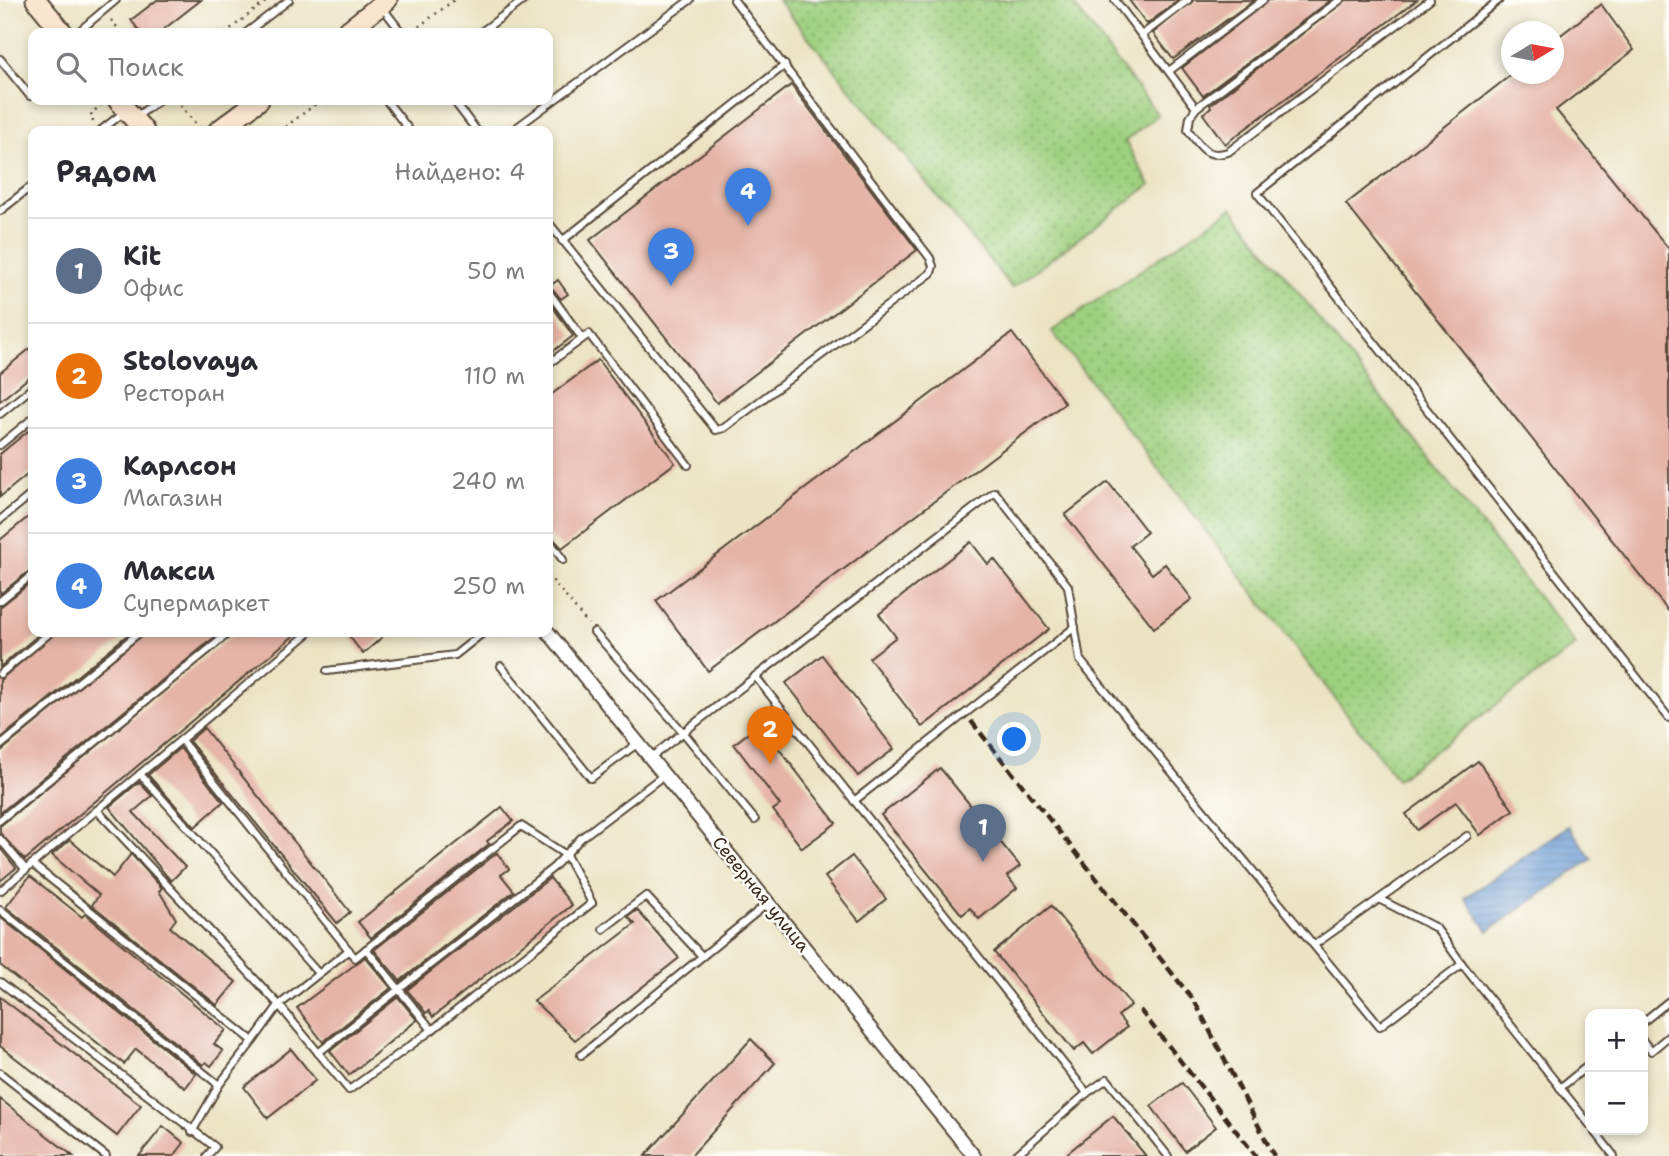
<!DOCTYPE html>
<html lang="ru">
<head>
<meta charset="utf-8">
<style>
	:root { --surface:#fff; --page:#f7f7f7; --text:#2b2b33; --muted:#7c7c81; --line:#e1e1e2; --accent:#b45309 }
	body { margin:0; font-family:"Shantell Sans",sans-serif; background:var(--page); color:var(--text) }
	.controls { position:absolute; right:21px; bottom:21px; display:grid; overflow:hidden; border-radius:14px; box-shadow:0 4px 10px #0003 }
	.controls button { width:63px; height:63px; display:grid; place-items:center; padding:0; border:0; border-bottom:2px solid var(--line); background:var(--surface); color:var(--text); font:35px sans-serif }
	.compass { position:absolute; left:1501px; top:21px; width:63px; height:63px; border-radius:50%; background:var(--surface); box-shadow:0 4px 10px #0003; rotate:80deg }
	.you { position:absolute; left:1015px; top:740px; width:24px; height:24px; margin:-18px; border:5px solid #fff; border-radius:50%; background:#1a73e8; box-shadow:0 0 0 10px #1a73e833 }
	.badge { display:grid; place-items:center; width:46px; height:46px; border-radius:50%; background:var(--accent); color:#fff; font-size:23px; font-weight:700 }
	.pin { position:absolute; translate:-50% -58px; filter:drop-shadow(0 2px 4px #0008) }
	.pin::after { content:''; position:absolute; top:37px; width:24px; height:21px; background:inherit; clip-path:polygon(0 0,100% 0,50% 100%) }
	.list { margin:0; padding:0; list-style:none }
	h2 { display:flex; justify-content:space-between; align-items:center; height:91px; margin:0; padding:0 28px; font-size:30px }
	h2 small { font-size:23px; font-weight:400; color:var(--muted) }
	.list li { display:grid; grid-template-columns:46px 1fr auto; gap:21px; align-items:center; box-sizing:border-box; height:105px; padding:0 28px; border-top:2px solid var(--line) }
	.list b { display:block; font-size:26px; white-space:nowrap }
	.list p { margin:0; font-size:23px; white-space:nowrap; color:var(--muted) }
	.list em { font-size:23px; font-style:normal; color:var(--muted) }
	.icon { flex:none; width:38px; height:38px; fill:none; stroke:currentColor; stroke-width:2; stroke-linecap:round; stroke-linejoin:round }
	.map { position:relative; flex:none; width:1669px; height:1156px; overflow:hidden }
	.search { position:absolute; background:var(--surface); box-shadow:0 4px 10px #0003; left:28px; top:28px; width:525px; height:77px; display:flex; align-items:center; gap:18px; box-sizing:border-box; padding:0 24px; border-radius:14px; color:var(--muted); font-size:26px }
	.panel { position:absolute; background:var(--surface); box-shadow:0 4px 10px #0003; left:28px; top:126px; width:525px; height:511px; border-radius:14px }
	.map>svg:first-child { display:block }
	.grass { fill:url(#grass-dots); stroke:#6c7d4e; stroke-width:2 }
	.water { fill:url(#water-rules); stroke:#54637a; stroke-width:2 }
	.building { fill:#e5b4a6 }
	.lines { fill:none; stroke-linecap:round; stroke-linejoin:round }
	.lane-casing { stroke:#554637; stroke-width:10 }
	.street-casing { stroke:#554637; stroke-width:16 }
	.secondary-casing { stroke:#554637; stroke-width:23 }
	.path { stroke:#554637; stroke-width:2.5; stroke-dasharray:2 5; stroke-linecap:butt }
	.lane { stroke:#fff; stroke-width:6 }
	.street { stroke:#fff; stroke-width:12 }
	.secondary { stroke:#fbe5cf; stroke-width:19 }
	.rail { stroke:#3b2a1e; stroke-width:4.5; stroke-dasharray:10 5; stroke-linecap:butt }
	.labels { text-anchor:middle; stroke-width:5; stroke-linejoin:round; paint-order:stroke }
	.street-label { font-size:18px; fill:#3b2a1e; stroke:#fdfcf7 }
</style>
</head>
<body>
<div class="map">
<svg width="1669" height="1156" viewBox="0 0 1669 1156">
	<defs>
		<pattern id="grass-dots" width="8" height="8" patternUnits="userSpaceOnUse" patternTransform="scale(1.75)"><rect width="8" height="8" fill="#9ed07f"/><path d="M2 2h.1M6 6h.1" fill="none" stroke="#82a967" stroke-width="1.8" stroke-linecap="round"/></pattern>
		<pattern id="water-rules" width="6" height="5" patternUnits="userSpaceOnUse" patternTransform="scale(1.75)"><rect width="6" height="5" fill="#6c9cd6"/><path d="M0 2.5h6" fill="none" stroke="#5a7fad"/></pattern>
	</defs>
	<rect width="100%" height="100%" fill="#fdfcf7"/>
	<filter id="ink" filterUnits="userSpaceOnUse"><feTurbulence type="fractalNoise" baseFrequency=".0143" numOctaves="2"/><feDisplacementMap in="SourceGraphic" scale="14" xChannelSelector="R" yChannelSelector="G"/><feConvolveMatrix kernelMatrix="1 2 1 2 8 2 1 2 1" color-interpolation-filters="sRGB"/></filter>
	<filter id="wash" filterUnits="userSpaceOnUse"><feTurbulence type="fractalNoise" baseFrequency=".00686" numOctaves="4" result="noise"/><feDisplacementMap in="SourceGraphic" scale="28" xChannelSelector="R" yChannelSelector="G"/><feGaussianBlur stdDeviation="1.57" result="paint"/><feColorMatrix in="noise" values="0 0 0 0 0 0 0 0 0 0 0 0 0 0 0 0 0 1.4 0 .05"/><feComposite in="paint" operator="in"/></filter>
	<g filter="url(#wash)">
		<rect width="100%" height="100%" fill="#ebe3c3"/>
		<g class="grass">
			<polygon points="778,0 1070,0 1158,115 1125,141 1150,185 1012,288"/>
			<polygon points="1232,208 1576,645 1397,779 1052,331"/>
		</g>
		<polygon class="water" points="1569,826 1592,859 1488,931 1465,898"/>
		<g id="blocks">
			<g class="building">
				<polygon points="157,0 201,0 159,33 141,33 131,20"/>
				<polygon points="1129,0 1179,0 1147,24"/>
				<polygon points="1194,0 1254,0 1173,59 1153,33"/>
				<polygon points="1269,0 1331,0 1203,96 1182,68"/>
				<polygon points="1346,0 1417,0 1225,144 1203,114 1211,107 1210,105"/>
				<polygon points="1601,4 1634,50 1556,110 1669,249 1669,612 1346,204 1512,74 1553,74 1553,41"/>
				<polygon points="791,85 917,250 717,403 590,240"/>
				<polygon points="558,280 568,294 561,299 550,286"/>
				<polygon points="548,300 573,336 548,355"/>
				<polygon points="1012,333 1065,403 708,671 656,601"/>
				<polygon points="33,346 33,374 0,401 0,373"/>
				<polygon points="598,360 675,463 562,548 548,533 548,397"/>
				<polygon points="33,427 33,470 0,497 0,454"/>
				<polygon points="1108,482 1147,532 1130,546 1152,574 1165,564 1192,599 1154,628 1065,515"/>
				<polygon points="33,513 33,568 0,594 0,540"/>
				<polygon points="971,542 988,564 994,559 1049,629 922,727 869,658 896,637 879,614"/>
				<polygon points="33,581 33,632 42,632 0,667 0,607"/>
				<polygon points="57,632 131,632 0,739 0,680"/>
				<polygon points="146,632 221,632 0,813 0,752"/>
				<polygon points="236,632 298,632 25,860 0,833 0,826"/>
				<polygon points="346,632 388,632 363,654"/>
				<polygon points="822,655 894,749 858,776 786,683"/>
				<polygon points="760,724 836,823 802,848 773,810 780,805 734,744"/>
				<polygon points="204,728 350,912 337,923 189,741"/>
				<polygon points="180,748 223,802 195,827 148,775"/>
				<polygon points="1478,761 1513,810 1480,835 1456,802 1417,830 1406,814"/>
				<polygon points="940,768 1020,866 1007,876 1017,888 979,919 970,908 962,915 881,815"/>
				<polygon points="139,782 152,796 133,812 185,867 171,881 109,807"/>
				<polygon points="502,807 513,821 487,841 489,844 371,938 358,922"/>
				<polygon points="70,840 113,877 131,854 162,888 159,891 176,919 170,927 236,982 217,1005 92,905 99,895 52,855"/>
				<polygon points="0,848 16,868 0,881"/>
				<polygon points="497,853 509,869 501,875 514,891 400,981 374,950"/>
				<polygon points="852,856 886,899 859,921 825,877"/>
				<polygon points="30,876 82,917 85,914 226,1030 214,1044 223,1051 211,1066 206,1062 203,1065 6,907"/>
				<polygon points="550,878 572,905 433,1017 429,1011 426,1013 407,990"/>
				<polygon points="1051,906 1131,1005 1118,1016 1127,1027 1093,1054 1084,1043 1074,1051 994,952"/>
				<polygon points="637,910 679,958 575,1040 534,1001 635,924 628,917"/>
				<polygon points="0,917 196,1074 185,1088 136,1049 124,1064 0,965"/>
				<polygon points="365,957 391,988 323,1042 297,1008"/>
				<polygon points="0,997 141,1105 117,1136 0,1046"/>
				<polygon points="398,997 417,1020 349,1075 330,1051"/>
				<polygon points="751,1039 775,1063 691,1156 645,1156"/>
				<polygon points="291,1049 316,1080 268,1118 244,1087"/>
				<polygon points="1182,1083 1216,1127 1185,1151 1151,1106"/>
				<polygon points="0,1099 73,1156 0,1156"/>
				<polygon points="1113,1116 1146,1156 1064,1156"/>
				<polygon points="163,1126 184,1143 174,1156 139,1156"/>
			</g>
		</g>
	</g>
	<g filter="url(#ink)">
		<use href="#blocks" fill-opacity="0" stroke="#554637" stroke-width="2"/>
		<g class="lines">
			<g class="lane-casing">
				<g id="lane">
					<path d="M 1115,0 L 1196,108 L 1190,117 L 1188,130 C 1201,147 1206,159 1228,152 L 1430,0"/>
					<polyline points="1499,0 1257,193 1669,718"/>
					<polyline points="382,7 402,33"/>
					<polyline points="77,33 116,0"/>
					<polyline points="246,33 289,0"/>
					<polyline points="480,33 524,0"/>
					<polyline points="1142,35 1188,0"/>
					<polyline points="0,59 30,96 33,93"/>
					<polyline points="1169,71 1263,0"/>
					<polyline points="386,100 410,131"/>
					<polyline points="453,100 477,131"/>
					<polyline points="1196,108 1340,0"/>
					<polyline points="136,117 159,100"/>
					<polyline points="100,131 123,113"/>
					<polyline points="512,131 690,0"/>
					<polyline points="0,211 33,185"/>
					<polyline points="548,222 716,430 724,428 931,273 933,266 930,258 734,0"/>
					<polyline points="562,241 785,65"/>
					<polyline points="548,291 582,338"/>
					<polyline points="548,364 589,334 688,465"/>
					<polyline points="0,414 33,387"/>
					<polyline points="0,445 33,418"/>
					<polyline points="0,520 33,493"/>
					<polyline points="548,539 563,560"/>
					<polyline points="0,601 33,574"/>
					<polyline points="594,632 683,732 755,820"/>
					<polyline points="501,666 591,778 638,743"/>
					<polyline points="327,671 455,655 484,632"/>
					<polyline points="0,674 51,632"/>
					<polyline points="755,676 1087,1093 1015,1156"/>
					<polyline points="0,746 140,632"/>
					<polyline points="650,758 995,492 1068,586 1080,660 1380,1026 1462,964 1590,1125"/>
					<polyline points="140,774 318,973"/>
					<polyline points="854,801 1075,627"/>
					<polyline points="97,810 279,1005 349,1090 432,1030 592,903 566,855 521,826 355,958 181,740"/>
					<polyline points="0,820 230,632"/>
					<polyline points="0,839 26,870"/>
					<polyline points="32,864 253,1041 219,1085"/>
					<polyline points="0,891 310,632"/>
					<polyline points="1379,899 1467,836"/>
					<polyline points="0,910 219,1085 192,1132"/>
					<polyline points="603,929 646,896 701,955"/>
					<polyline points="1314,945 1379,899 1436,928 1462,964"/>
					<polyline points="366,949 432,1030"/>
					<polyline points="0,982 215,1147 207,1156"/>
					<polyline points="1643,1022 1669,1001"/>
					<polyline points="253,1041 279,1005 349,950"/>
					<polyline points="1643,1041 1651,1051 1669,1036"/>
					<polyline points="318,1053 554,867 581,838 664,775"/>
					<polyline points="581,1055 768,903"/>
					<polyline points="0,1073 106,1156"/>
					<polyline points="1560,1088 1590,1064"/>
					<polyline points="1087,1093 1107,1079 1168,1156"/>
					<polyline points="1594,1130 1614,1156"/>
				</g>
			</g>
			<g class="street-casing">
				<polyline id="street" points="548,632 974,1156"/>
			</g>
			<g class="secondary-casing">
				<g id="secondary">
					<polyline points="36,0 63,33"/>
					<polyline points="345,33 387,0"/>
					<polyline points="118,100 144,131"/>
					<polyline points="218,131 259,100"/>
				</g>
			</g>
			<g class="path">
				<polyline points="111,20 122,33"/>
				<polyline points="413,31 454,0"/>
				<polyline points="225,33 268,0"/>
				<polyline points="176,100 200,129"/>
				<polyline points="93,122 91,113 101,106"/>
				<polyline points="280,131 321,100"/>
				<polyline points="548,575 588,624"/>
			</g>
			<use href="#lane" class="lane"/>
			<use href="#street" class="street"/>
			<use href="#secondary" class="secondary"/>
			<g class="rail">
				<polyline points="971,721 1195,1002 1274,1156"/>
				<polyline points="1140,1010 1256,1156"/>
			</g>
		</g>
	</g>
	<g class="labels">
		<g class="street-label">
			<text transform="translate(761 894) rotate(51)" y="6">Северная улица</text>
		</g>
	</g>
</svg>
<div class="controls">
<button>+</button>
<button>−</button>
</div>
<svg class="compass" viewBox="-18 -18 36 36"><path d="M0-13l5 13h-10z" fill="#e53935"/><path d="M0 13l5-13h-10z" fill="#7c7c81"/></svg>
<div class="you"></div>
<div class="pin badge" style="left:983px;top:862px;background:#5c6f8a">1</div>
<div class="pin badge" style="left:770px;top:764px;background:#e8710a">2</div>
<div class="pin badge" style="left:671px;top:286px;background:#3f7fe0">3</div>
<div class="pin badge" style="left:748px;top:226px;background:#3f7fe0">4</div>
<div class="search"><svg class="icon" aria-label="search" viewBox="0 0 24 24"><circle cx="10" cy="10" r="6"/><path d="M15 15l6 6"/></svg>Поиск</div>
<section class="panel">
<h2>Рядом<small>Найдено: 4</small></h2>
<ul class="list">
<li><span class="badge" style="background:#5c6f8a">1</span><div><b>Kit</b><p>Офис</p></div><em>50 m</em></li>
<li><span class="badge" style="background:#e8710a">2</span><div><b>Stolovaya</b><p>Ресторан</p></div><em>110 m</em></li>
<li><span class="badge" style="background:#3f7fe0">3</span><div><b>Карлсон</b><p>Магазин</p></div><em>240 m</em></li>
<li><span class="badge" style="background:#3f7fe0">4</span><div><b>Макси</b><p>Супермаркет</p></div><em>250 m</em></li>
</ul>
</section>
</div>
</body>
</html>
